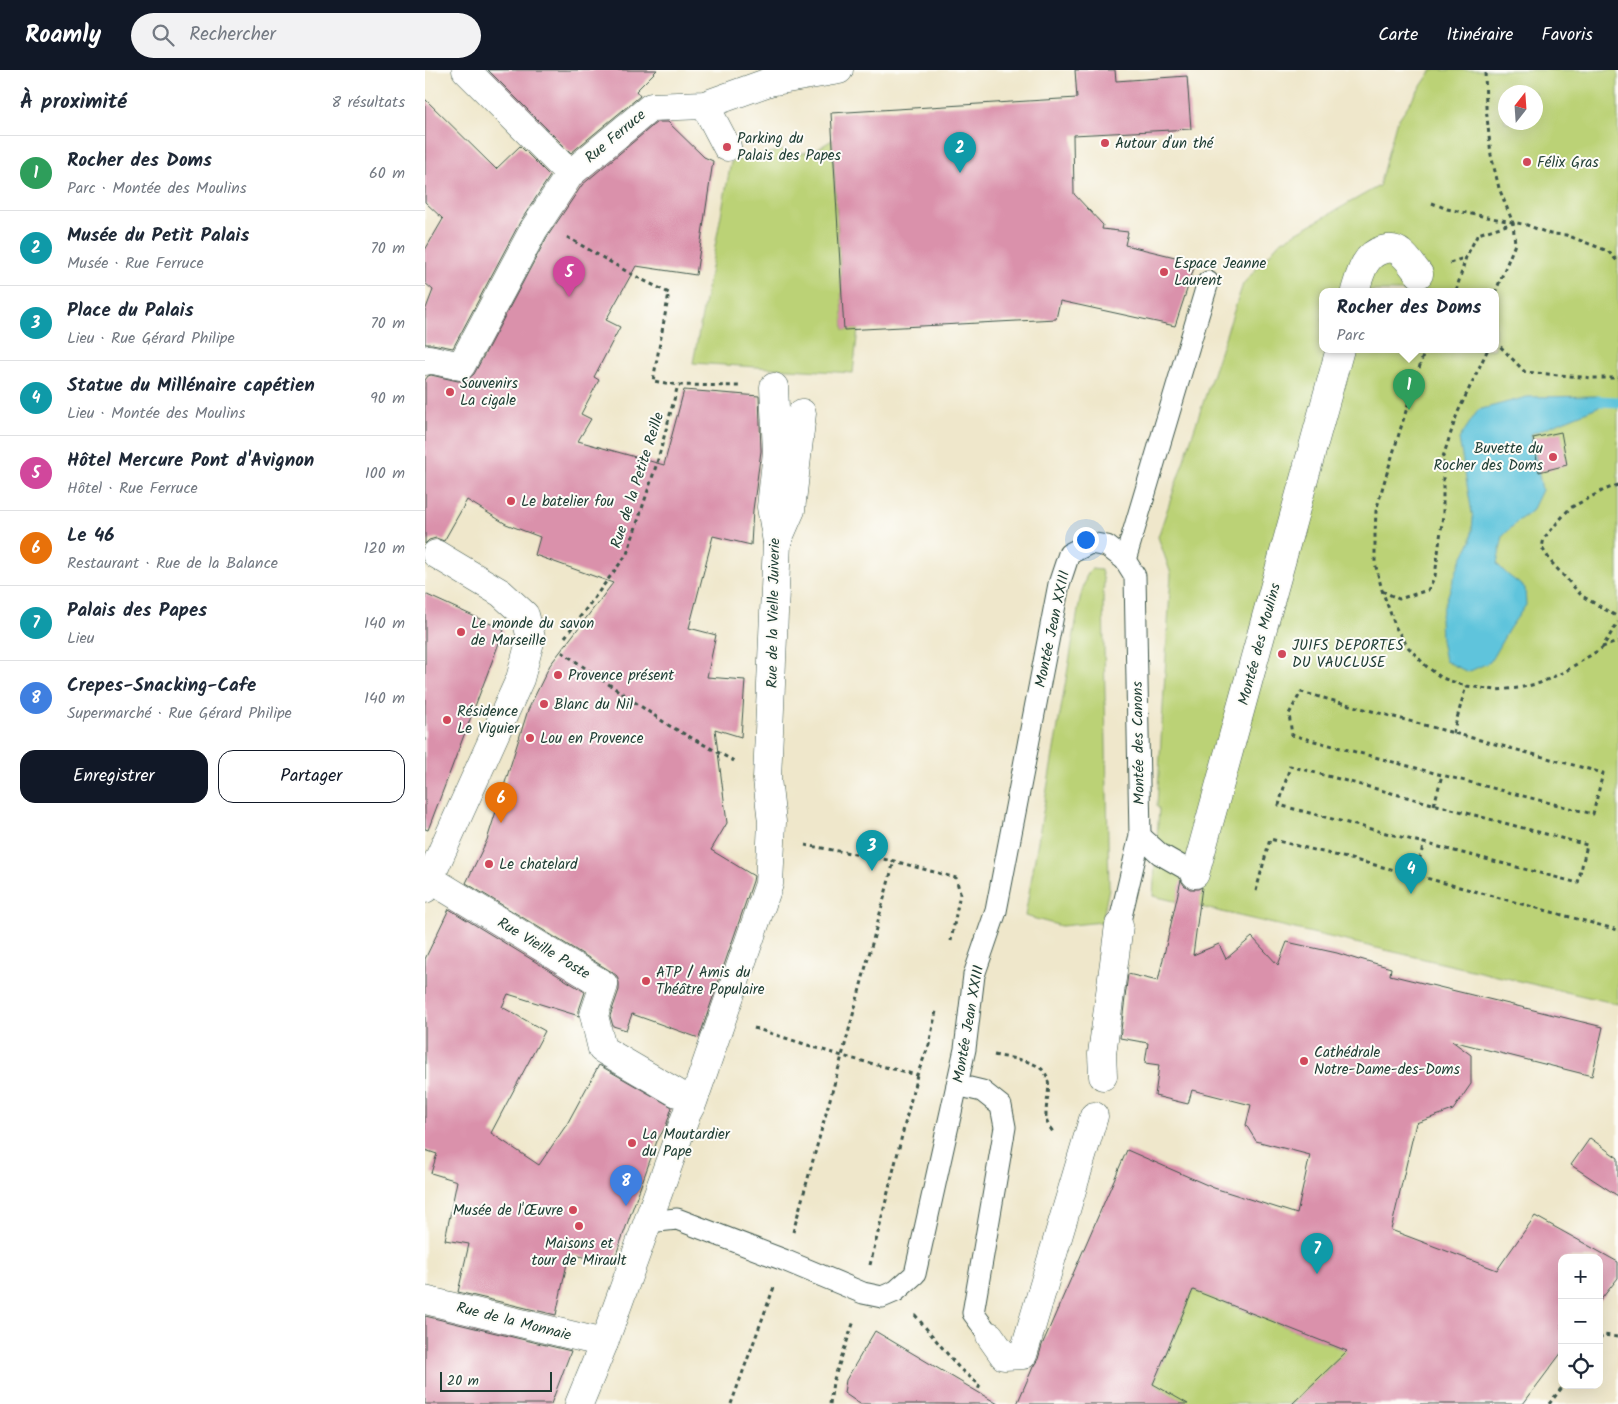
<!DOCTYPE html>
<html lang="fr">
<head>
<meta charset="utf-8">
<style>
	:root { --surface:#fff; --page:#f2f2f3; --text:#1f2937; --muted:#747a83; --line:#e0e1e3; --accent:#111827 }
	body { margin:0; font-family:Kalam,sans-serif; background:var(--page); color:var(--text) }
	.controls { position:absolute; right:15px; bottom:15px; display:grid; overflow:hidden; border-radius:10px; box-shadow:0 5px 20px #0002 }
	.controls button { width:45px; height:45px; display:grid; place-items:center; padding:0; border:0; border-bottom:1px solid var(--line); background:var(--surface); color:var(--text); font:25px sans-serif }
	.compass { position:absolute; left:1073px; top:15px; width:45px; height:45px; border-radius:50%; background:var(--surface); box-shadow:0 5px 20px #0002; rotate:17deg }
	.scale { position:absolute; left:15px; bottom:12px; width:112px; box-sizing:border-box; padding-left:5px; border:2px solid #1f3d34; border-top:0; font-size:14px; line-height:18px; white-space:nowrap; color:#1f3d34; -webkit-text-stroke:4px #fdfcf7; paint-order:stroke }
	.you { position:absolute; left:660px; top:469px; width:18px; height:18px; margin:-12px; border:4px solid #fff; border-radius:50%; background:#1a73e8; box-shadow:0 0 0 8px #1a73e833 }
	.badge { display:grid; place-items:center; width:32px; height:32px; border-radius:50%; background:var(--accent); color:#fff; font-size:16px; font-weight:700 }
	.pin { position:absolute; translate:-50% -41px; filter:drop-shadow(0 1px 2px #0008) }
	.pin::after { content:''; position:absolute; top:26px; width:18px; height:15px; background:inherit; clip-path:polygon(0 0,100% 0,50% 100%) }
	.popup { position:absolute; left:894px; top:218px; width:180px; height:65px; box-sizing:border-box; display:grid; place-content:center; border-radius:10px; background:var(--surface); filter:drop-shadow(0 1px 4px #0005); font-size:16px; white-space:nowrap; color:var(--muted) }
	.popup b { font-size:19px; color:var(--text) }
	.popup::after { content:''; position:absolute; left:50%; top:100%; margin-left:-10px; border:10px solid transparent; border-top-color:var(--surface) }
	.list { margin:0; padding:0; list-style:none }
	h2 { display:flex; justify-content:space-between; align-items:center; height:65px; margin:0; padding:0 20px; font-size:21px }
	h2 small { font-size:16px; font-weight:400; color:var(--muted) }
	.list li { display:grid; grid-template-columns:32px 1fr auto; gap:15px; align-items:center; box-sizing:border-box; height:75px; padding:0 20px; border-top:1px solid var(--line) }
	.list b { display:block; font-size:19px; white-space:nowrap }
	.list p { margin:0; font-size:16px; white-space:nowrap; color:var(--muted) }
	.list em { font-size:16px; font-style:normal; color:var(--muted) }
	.actions { display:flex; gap:10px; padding:15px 20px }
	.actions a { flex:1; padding:11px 0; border:1px solid var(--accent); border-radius:15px; text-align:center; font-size:18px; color:var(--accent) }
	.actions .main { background:var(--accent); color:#fff }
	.icon { flex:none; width:28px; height:28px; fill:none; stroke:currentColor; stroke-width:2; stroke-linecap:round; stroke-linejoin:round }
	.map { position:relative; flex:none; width:1193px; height:1334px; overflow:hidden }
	header { display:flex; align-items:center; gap:30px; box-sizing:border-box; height:70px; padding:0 25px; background:var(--accent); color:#fff }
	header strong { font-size:24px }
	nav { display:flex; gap:28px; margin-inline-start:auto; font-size:18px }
	.search { width:350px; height:45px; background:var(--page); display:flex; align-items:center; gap:12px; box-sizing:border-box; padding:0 18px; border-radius:28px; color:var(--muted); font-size:19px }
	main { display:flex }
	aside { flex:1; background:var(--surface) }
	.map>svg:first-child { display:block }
	.green { fill:#bbd276; stroke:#6d8855; fill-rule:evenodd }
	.water { fill:#5fc4dc; stroke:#3f8088 }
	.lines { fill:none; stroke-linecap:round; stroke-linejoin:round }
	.stream { stroke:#5fc4dc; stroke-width:11 }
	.building { fill:#da91ab }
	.lane-casing { stroke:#3e564b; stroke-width:23 }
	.street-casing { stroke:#3e564b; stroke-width:29 }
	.path { stroke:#3e564b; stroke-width:3; stroke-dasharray:4 4; stroke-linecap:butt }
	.lane { stroke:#fff; stroke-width:21 }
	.street { stroke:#fff; stroke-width:28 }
	.poi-dot { fill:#d1495b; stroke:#fdfcf7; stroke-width:2 }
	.labels { text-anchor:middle; stroke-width:4; stroke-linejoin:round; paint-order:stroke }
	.street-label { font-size:15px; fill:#1f3d34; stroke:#fdfcf7 }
	.poi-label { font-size:15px; fill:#1f3d34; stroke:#fdfcf7; text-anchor:start }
</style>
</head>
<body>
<header>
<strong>Roamly</strong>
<div class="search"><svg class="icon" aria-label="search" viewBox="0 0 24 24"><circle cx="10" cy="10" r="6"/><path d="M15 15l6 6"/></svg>Rechercher</div>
<nav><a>Carte</a><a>Itinéraire</a><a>Favoris</a></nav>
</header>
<main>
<aside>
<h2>À proximité<small>8 résultats</small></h2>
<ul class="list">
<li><span class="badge" style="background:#2e9e5b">1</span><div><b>Rocher des Doms</b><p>Parc · Montée des Moulins</p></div><em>60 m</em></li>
<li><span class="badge" style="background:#0f9aa8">2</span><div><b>Musée du Petit Palais</b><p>Musée · Rue Ferruce</p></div><em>70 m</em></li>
<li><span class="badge" style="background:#0f9aa8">3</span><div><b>Place du Palais</b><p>Lieu · Rue Gérard Philipe</p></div><em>70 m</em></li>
<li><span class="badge" style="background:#0f9aa8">4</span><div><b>Statue du Millénaire capétien</b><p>Lieu · Montée des Moulins</p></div><em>90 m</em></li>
<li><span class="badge" style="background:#d1479c">5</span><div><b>Hôtel Mercure Pont d'Avignon</b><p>Hôtel · Rue Ferruce</p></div><em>100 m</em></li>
<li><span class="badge" style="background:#e8710a">6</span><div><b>Le 46</b><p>Restaurant · Rue de la Balance</p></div><em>120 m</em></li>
<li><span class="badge" style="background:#0f9aa8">7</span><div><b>Palais des Papes</b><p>Lieu</p></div><em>140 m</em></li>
<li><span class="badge" style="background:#3f7fe0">8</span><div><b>Crepes-Snacking-Cafe</b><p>Supermarché · Rue Gérard Philipe</p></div><em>140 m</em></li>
</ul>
<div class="actions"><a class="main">Enregistrer</a><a>Partager</a></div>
</aside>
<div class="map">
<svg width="1193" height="1334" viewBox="0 0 1193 1334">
	<rect width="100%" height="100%" fill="#fdfcf7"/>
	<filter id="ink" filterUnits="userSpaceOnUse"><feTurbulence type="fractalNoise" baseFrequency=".02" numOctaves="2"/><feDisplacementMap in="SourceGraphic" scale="10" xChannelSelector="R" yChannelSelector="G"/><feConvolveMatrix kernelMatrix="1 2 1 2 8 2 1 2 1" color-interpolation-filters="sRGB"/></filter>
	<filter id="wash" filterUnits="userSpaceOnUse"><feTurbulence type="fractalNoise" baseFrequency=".0096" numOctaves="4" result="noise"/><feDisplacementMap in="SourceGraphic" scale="20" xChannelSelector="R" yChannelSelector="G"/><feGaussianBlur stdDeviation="1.12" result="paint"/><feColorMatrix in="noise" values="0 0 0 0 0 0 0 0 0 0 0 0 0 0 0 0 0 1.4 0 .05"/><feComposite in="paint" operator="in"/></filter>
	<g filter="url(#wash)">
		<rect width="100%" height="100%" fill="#efe7cb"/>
		<g class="green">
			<path d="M 1007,0 L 1193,0 L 1193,934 L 728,826 L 734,739 L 732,736 L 746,504 L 733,467 L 818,214 L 855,172 L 954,116 L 971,53 ZM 1080,22 L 1110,22 L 1110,52 L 1080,52 ZM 898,221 L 1070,221 L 1070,279 L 898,279 Z"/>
			<polygon points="407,70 419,260 433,259 428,303 268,293 306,92 357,80 372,84 389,81"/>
			<polygon points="666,499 676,500 679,512 678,529 684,818 677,852 636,856 600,846 655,529 661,507"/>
			<polygon points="768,1220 922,1281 867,1334 763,1334 728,1314"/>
		</g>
		<polygon class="water" points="1173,326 1175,336 1106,364 1117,420 1107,441 1094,450 1078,466 1072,494 1083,505 1100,518 1101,535 1084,559 1065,592 1043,602 1020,591 1016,570 1015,548 1034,494 1046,471 1048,449 1034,369 1053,340 1102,327"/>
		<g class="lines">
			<polyline class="stream" points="1174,331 1193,332"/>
		</g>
		<g id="blocks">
			<g class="building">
				<polygon points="63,0 232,0 211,21 215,26 146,83"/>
				<polygon points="650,0 690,0 691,11 762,6 766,59 648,65 649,124 678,155 677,159 703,162 700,175 771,192 750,256 635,231 631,249 419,260 406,43 652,28"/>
				<polygon points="0,29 71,99 95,76 125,106 95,152 28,278 7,274 0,274 0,241 8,220 0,213 0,180 18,149 0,132"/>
				<polygon points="232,52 243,52 279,87 288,91 271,205 211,196 181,250 195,257 169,307 174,310 156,344 166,349 153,371 239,395 259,320 334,326 336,381 328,440 326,475 288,466 264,558 291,565 282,607 320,610 316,667 290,659 302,753 286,780 329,806 328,811 274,968 207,944 201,960 188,956 185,946 194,920 194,913 192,906 187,902 41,813 62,770 103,640 125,595 188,513 110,485 115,467 81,454 42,430 19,471 11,468 4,470 0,474 0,310 3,306 6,305 33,311 42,310 49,304 122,167 157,115"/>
				<polygon points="1136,362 1142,395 1114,402 1108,368"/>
				<polygon points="0,524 79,560 3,760 0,759"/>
				<polygon points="756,810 759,815 765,819 773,819 777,817 768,885 794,874 801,889 827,867 853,895 862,872 912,883 934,890 935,889 966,898 965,905 1178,957 1167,1006 1027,971 1046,985 1046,1014 1028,1040 991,1053 966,1160 1072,1200 1110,1146 1193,1192 1193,1208 1174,1232 1174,1188 1137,1188 1137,1282 1098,1334 867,1334 922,1281 768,1220 728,1314 763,1334 592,1334 608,1297 613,1289 617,1275 702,1080 789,1118 872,1144 885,1085 831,1071 821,1055 826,1035 767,1020 763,1034 730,1026 734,995 720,993 723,973 695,968 703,904 733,911"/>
				<polygon points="24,839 160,922 154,940 154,946 83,924 77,937 120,961 66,1063 114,1095 142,1054 174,995 247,1037 241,1056 232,1071 188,1193 144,1184 131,1245 33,1222 44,1174 20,1170 32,1111 6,1103 12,1084 0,1080 0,889"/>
				<polygon points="1165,1068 1193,1088 1193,1126 1146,1095"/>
				<polygon points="0,1246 146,1281 126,1334 0,1334"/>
				<polygon points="450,1261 573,1334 435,1334 419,1323 421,1310"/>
			</g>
		</g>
	</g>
	<g filter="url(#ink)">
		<use href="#blocks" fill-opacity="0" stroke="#3e564b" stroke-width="1"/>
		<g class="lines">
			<g class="lane-casing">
				<g id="lane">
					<polyline points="700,490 783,212"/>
					<polyline points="715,766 735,784 770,804"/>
					<polyline points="532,1015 557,1021 576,1036 580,1057 548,1243 565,1266"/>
					<polyline points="223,1152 252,1149 359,1190 438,1223 457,1227 471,1221 490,1204 540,979 549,905 571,841 634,514 644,484 665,473 682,476 700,490 710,506 715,766 694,855"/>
				</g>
			</g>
			<g class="street-casing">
				<g id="street">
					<polyline points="41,0 145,104"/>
					<polyline points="280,35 302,77"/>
					<path d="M 930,221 C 935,205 939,185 957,180 C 964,178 970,178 976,183 C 983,188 988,197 994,204"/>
					<polyline points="0,291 4,289 36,296 109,159 145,104 226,37 280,35 344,12 414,0"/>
					<polyline points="352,472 366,440 377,343"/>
					<polyline points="770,804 915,279"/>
					<polyline points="5,809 179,915 169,945 177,979 252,1023"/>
					<polyline points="0,819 95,609 106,568 100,545 76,523 11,484"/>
					<polyline points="678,1006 677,984 694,855"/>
					<polyline points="0,1230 179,1273"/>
					<polyline points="565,1266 579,1286 598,1285 669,1046"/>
					<polyline points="154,1334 179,1273 262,1043 268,1032 344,814 347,752 342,709 352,472 346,437 352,382 349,317"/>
				</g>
			</g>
			<g class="path">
				<polyline points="1007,133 1022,139 1102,155 1125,164 1141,165 1183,181 1193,192"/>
				<polyline points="142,167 206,204 244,223 228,311 253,315 316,316"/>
				<polyline points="1025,193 1041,187"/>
				<polyline points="1031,221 1041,187 1053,164 1088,153 1074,118 1066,85 1061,37 1060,0"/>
				<polyline points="1070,223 1090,174 1088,153"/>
				<polyline points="1070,271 1100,302 1168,308 1193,308"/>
				<polyline points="1000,279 958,416 951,441 950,464 950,493 957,520 971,558 983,577 1001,596 1017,608 1041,616 1071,620 1094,618 1115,613 1139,602 1177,578 1193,552"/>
				<polyline points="1193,415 1179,420 1145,438 1119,468 1117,478 1127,493 1157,526 1193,547"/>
				<polyline points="957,521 974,529 1003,520 1010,506 1018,445 1018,387 1032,344 1063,279"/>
				<polyline points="140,567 202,484 232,393 253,315"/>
				<polyline points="1177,577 1193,572"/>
				<polyline points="137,582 243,655 309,691"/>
				<polyline points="1028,663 1041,616"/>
				<polyline points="1009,735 1017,705 867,665 864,644 876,622 1178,703 1168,744 1017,705"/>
				<polyline points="380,775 469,791 531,808 535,823 526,871"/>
				<polyline points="990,805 999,773 1153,813 1162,775 865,696 854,735 999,773"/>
				<polyline points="831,821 845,769 990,805 1193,860"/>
				<polyline points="329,958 417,986 492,1005 504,975 511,941"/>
				<path d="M 569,985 C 583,988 602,989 614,997 C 633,1009 617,1035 622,1052 C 623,1055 626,1059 628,1062"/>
				<polyline points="368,1162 417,986 469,791"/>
				<polyline points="445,1195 492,1005"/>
				<polyline points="490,1245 535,1299 555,1315 552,1322"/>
				<polyline points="1174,1269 1178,1265 1193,1267"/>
				<polyline points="306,1334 349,1217"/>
				<polyline points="405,1334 408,1312 429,1251"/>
				<polyline points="1124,1334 1139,1315"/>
			</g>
			<use href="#lane" class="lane"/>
			<use href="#street" class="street"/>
		</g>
	</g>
	<g class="poi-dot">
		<circle cx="680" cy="73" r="5"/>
		<circle cx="302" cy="77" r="5"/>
		<circle cx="1102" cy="92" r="5"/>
		<circle cx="739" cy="202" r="5"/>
		<circle cx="25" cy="322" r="5"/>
		<circle cx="1128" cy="387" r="5"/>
		<circle cx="86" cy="431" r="5"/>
		<circle cx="36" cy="562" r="5"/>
		<circle cx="857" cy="584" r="5"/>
		<circle cx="133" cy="605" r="5"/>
		<circle cx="119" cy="634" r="5"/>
		<circle cx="22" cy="650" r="5"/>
		<circle cx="105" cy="668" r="5"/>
		<circle cx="64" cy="794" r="5"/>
		<circle cx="221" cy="911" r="5"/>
		<circle cx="879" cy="991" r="5"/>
		<circle cx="207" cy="1073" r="5"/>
		<circle cx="148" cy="1140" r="5"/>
		<circle cx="154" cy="1156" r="5"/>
	</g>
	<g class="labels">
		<g class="street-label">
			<text transform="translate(190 66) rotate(-40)" y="5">Rue Ferruce</text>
			<text transform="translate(212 410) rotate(-72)" y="5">Rue de la Petite Reille</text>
			<text transform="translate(348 543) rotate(-89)" y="5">Rue de la Vielle Juiverie</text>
			<text transform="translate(627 559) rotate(-78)" y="5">Montée Jean XXIII</text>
			<text transform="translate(834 574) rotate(-75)" y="5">Montée des Moulins</text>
			<text transform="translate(713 673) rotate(-91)" y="5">Montée des Canons</text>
			<text transform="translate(119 878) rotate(31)" y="5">Rue Vieille Poste</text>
			<text transform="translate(543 954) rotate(-80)" y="5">Montée Jean XXIII</text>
			<text transform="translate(89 1251) rotate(14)" y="5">Rue de la Monnaie</text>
		</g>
		<g class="poi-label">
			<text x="312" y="73">Parking du<tspan x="312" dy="17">Palais des Papes</tspan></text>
			<text x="690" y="78">Autour d'un thé</text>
			<text x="1112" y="97">Félix Gras</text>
			<text x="749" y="198">Espace Jeanne<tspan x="749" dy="17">Laurent</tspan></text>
			<text x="35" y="318">Souvenirs<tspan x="35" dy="17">La cigale</tspan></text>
			<text x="1118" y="383" text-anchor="end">Buvette du<tspan x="1118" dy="17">Rocher des Doms</tspan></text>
			<text x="96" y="436">Le batelier fou</text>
			<text x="46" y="558">Le monde du savon<tspan x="46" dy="17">de Marseille</tspan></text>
			<text x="867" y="580">JUIFS DEPORTES<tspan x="867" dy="17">DU VAUCLUSE</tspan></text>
			<text x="143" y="610">Provence présent</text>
			<text x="129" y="639">Blanc du Nil</text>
			<text x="32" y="646">Résidence<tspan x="32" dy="17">Le Viguier</tspan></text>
			<text x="115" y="673">Lou en Provence</text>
			<text x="74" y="799">Le chatelard</text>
			<text x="231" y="907">ATP / Amis du<tspan x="231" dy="17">Théâtre Populaire</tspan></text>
			<text x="889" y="987">Cathédrale<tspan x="889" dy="17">Notre-Dame-des-Doms</tspan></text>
			<text x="217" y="1069">La Moutardier<tspan x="217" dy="17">du Pape</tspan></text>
			<text x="138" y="1145" text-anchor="end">Musée de l'Œuvre</text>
			<text x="154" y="1178" text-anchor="middle">Maisons et<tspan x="154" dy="17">tour de Mirault</tspan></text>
		</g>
	</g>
</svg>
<div class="controls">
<button>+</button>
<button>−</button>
<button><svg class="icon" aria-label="locate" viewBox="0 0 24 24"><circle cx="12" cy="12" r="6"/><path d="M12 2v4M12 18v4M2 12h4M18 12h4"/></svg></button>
</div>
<svg class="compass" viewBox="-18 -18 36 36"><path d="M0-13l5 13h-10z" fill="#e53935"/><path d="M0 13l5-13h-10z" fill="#747a83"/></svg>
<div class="scale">20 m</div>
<div class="you"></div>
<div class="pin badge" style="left:984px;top:340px;background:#2e9e5b">1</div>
<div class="popup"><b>Rocher des Doms</b>Parc</div>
<div class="pin badge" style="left:535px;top:103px;background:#0f9aa8">2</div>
<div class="pin badge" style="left:447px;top:801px;background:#0f9aa8">3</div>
<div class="pin badge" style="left:986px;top:824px;background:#0f9aa8">4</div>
<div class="pin badge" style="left:144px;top:227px;background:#d1479c">5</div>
<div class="pin badge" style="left:76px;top:753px;background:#e8710a">6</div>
<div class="pin badge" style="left:892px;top:1204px;background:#0f9aa8">7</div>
<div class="pin badge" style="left:201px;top:1136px;background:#3f7fe0">8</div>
</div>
</main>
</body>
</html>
